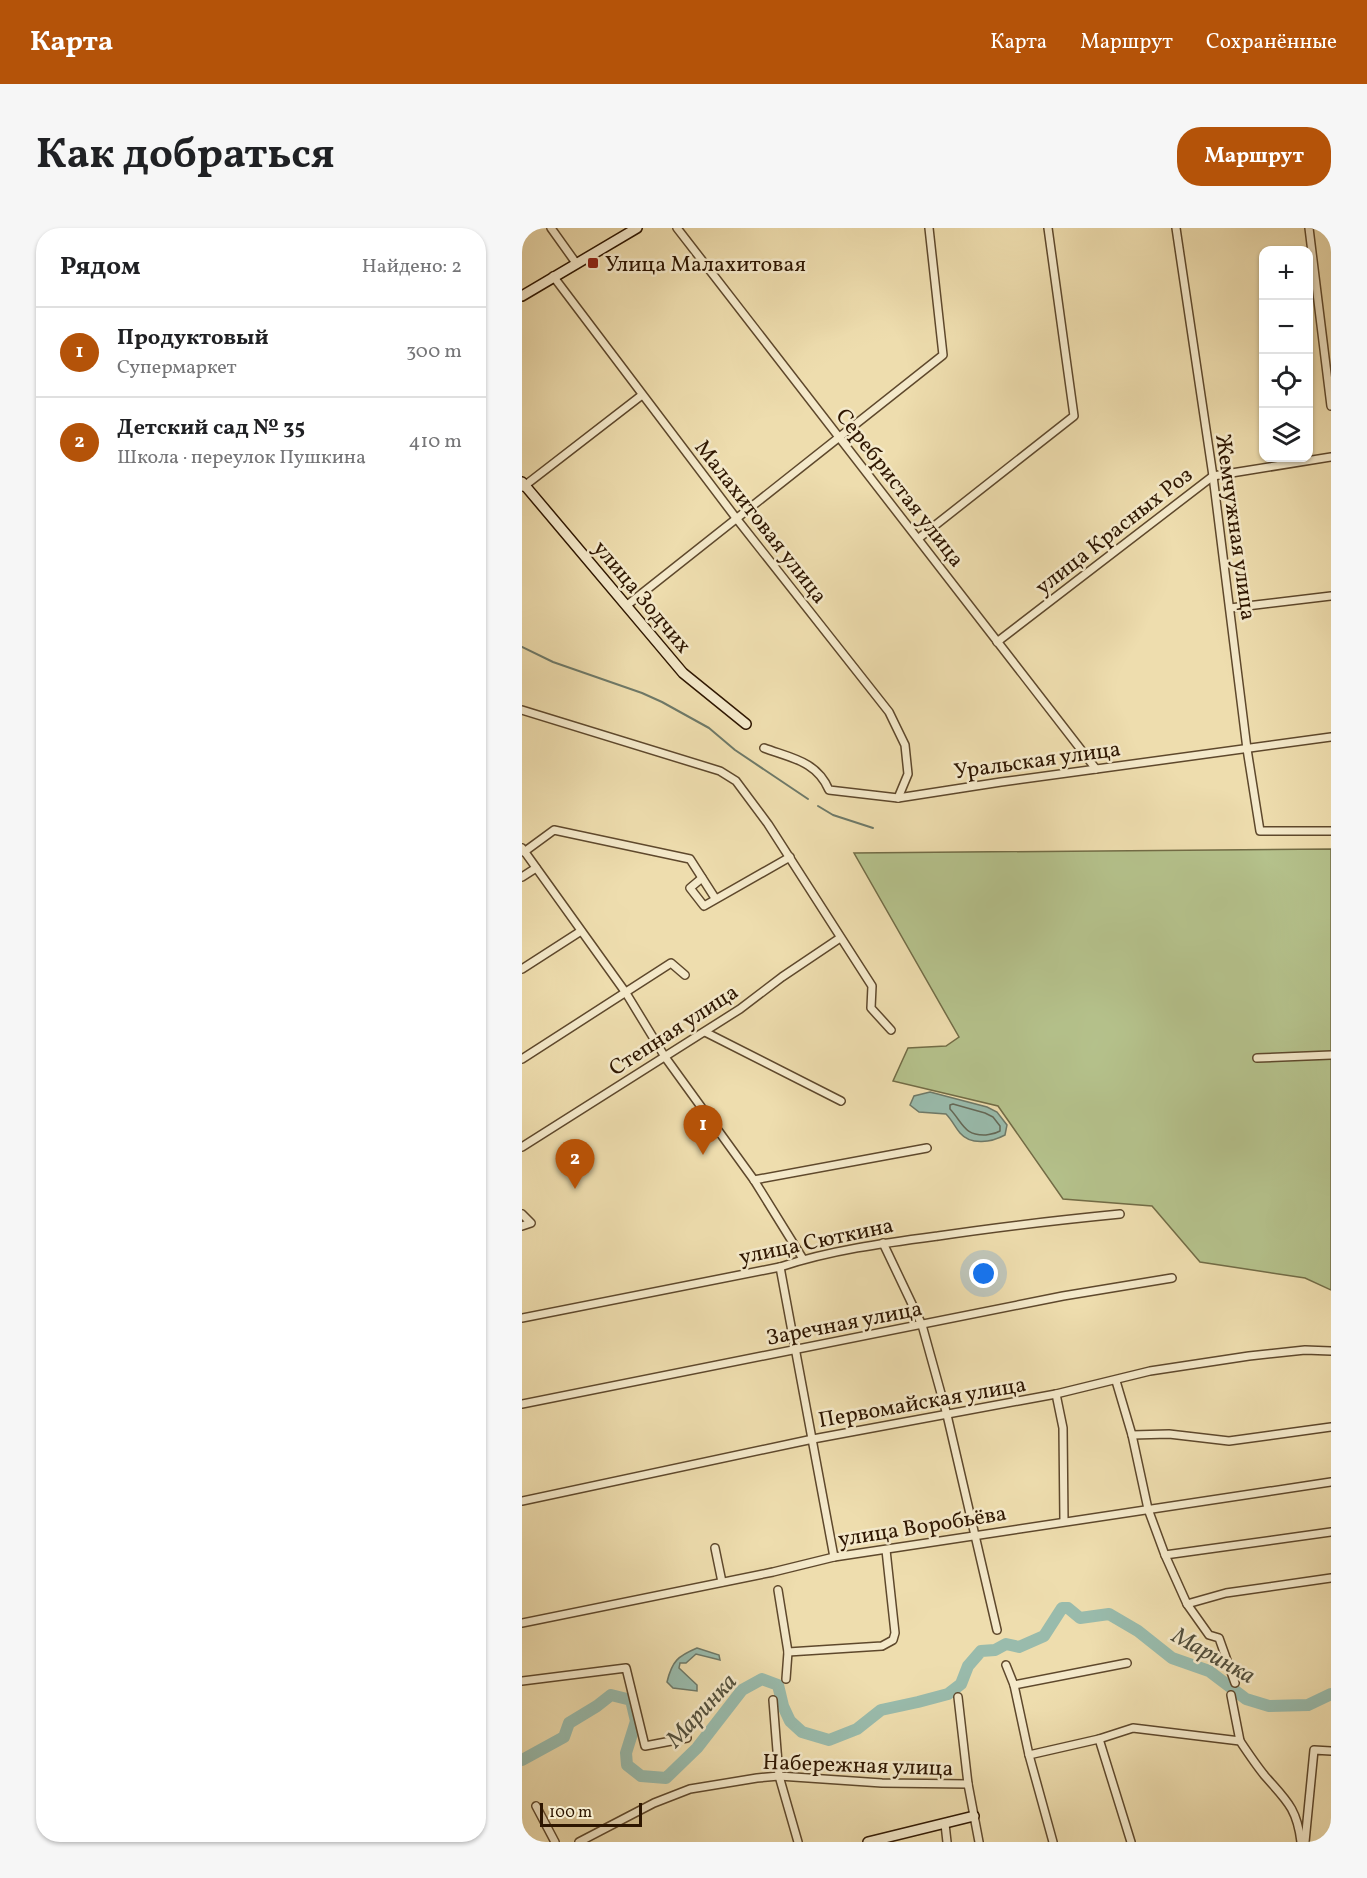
<!DOCTYPE html>
<html lang="ru">
<head>
<meta charset="utf-8">
<style>
	:root { --surface:#fff; --page:#f6f6f6; --text:#202124; --muted:#757577; --line:#e0e0e0; --accent:#b45309 }
	body { margin:0; font-family:Vollkorn,serif; background:var(--page); color:var(--text) }
	.controls { position:absolute; right:18px; top:18px; display:grid; overflow:hidden; border-radius:12px; box-shadow:0 2px 4px #0004 }
	.controls button { width:54px; height:54px; display:grid; place-items:center; padding:0; border:0; border-bottom:2px solid var(--line); background:var(--surface); color:var(--text); font:30px sans-serif }
	.scale { position:absolute; left:18px; bottom:15px; width:102px; box-sizing:border-box; padding-left:6px; border:3px solid #2e1601; border-top:0; font-size:16px; line-height:21px; white-space:nowrap; color:#2e1601; -webkit-text-stroke:4px #f4e9ca; paint-order:stroke }
	.you { position:absolute; left:462px; top:1046px; width:21px; height:21px; margin:-15px; border:4px solid #fff; border-radius:50%; background:#1a73e8; box-shadow:0 0 0 9px #1a73e833 }
	.badge { display:grid; place-items:center; width:39px; height:39px; border-radius:50%; background:var(--accent); color:#fff; font-size:20px; font-weight:700 }
	.pin { position:absolute; translate:-50% -50px; filter:drop-shadow(0 2px 3px #0008) }
	.pin::after { content:''; position:absolute; top:32px; width:21px; height:18px; background:inherit; clip-path:polygon(0 0,100% 0,50% 100%) }
	.list { margin:0; padding:0; list-style:none }
	h2 { display:flex; justify-content:space-between; align-items:center; height:78px; margin:0; padding:0 24px; font-size:26px }
	h2 small { font-size:20px; font-weight:400; color:var(--muted) }
	.list li { display:grid; grid-template-columns:39px 1fr auto; gap:18px; align-items:center; box-sizing:border-box; height:90px; padding:0 24px; border-top:2px solid var(--line) }
	.list b { display:block; font-size:22px; white-space:nowrap }
	.list p { margin:0; font-size:20px; white-space:nowrap; color:var(--muted) }
	.list em { font-size:20px; font-style:normal; color:var(--muted) }
	.icon { flex:none; width:33px; height:33px; fill:none; stroke:currentColor; stroke-width:2; stroke-linecap:round; stroke-linejoin:round }
	.map { position:relative; flex:none; width:809px; height:1614px; overflow:hidden; border-radius:24px }
	header { display:flex; align-items:center; gap:36px; box-sizing:border-box; height:84px; padding:0 30px; background:var(--accent); color:#fff }
	header strong { font-size:28px }
	nav { display:flex; gap:33px; margin-inline-start:auto; font-size:21px }
	.intro { display:flex; align-items:center; justify-content:space-between; box-sizing:border-box; height:144px; padding:0 36px }
	h1 { margin:0; font-size:42px }
	.button { padding:15px 27px; border-radius:24px; background:var(--accent); color:#fff; font-size:21px; font-weight:700 }
	main { display:flex; gap:36px; padding:0 36px }
	aside { flex:1; background:var(--surface); border-radius:24px; box-shadow:0 2px 4px #0004 }
	.map>svg:first-child { display:block }
	.green { fill:#b5c28c; stroke:#726c46; stroke-width:1.5 }
	.water { fill:#99bbac; stroke:#6e7968; stroke-width:1.5 }
	.lines { fill:none; stroke-linecap:round; stroke-linejoin:round }
	.shore { stroke:#646856; stroke-width:1.5 }
	.stream { stroke:#6e7968; stroke-width:2 }
	.river { stroke:#99bbac; stroke-width:12 }
	.street-casing { stroke:#5e482c; stroke-width:10 }
	.secondary-casing { stroke:#2e1601; stroke-width:12 }
	.street { stroke:#f4e9ca; stroke-width:7 }
	.secondary { stroke:#f4e9ca; stroke-width:9 }
	.poi-dot { fill:#8f2418; stroke:#f4e9ca; stroke-width:2 }
	.labels { text-anchor:middle; stroke-width:5; stroke-linejoin:round; paint-order:stroke }
	.poi-label { font-size:22px; fill:#2e1601; stroke:#f4e9ca; text-anchor:start }
	.street-label { font-size:22px; fill:#2e1601; stroke:#f4e9ca }
	.water-label { font-size:24px; font-style:italic; fill:#53503d; stroke:#f4e9ca }
</style>
</head>
<body>
<header>
<strong>Карта</strong>
<nav><a>Карта</a><a>Маршрут</a><a>Сохранённые</a></nav>
</header>
<div class="intro"><h1>Как добраться</h1><a class="button">Маршрут</a></div>
<main>
<aside>
<h2>Рядом<small>Найдено: 2</small></h2>
<ul class="list">
<li><span class="badge">1</span><div><b>Продуктовый</b><p>Супермаркет</p></div><em>300 m</em></li>
<li><span class="badge">2</span><div><b>Детский сад № 35</b><p>Школа · переулок Пушкина</p></div><em>410 m</em></li>
</ul>
</aside>
<div class="map">
<svg width="809" height="1614" viewBox="0 0 809 1614">
	<rect width="100%" height="100%" fill="#eeddae"/>
	<filter id="stains"><feTurbulence type="fractalNoise" baseFrequency=".00333" numOctaves="4"/><feColorMatrix values="0 0 0 0 .2 0 0 0 0 .09 0 0 0 0 .02 0 0 0 .5 -.17"/></filter>
	<radialGradient id="worn" r=".72"><stop offset=".6" stop-color="#630" stop-opacity="0"/><stop offset="1" stop-color="#630" stop-opacity=".3"/></radialGradient>
	<polygon class="green" points="809,621 809,1062 783,1050 678,1034 630,978 541,971 476,878 371,853 386,820 424,818 437,809 332,625"/>
	<g class="water">
		<path d="M 408,864 L 465,879 L 475,884 L 485,897 L 483,907 C 470,914 449,918 438,905 C 433,899 430,892 424,886 L 397,884 L 388,877 L 392,868 Z"/>
		<path d="M 175,1420 L 197,1427 L 198,1432 L 174,1426 L 164,1435 L 158,1435 L 157,1440 L 175,1457 L 175,1463 L 151,1460 L 145,1454 C 150,1433 156,1428 175,1420 Z"/>
	</g>
	<g class="lines">
		<path class="shore" d="M 431,876 L 463,885 L 471,889 L 478,898 L 478,903 C 473,906 470,906 464,907 C 442,908 441,895 428,881 L 428,877 Z"/>
		<g class="stream">
			<polyline points="0,419 31,434 120,465 140,474 187,500 213,522 286,571"/>
			<polyline points="296,578 311,587 351,600"/>
		</g>
		<polyline class="river" points="0,1532 42,1509 47,1495 75,1478 89,1467 109,1472 114,1493 104,1525 105,1537 119,1548 144,1550 175,1520 220,1462 240,1451 256,1457 261,1478 268,1493 280,1504 307,1512 335,1501 359,1482 396,1474 426,1466 439,1456 446,1438 459,1423 473,1422 484,1416 497,1419 522,1408 540,1380 546,1380 558,1390 587,1386 616,1403 650,1430 687,1443 724,1471 747,1478 786,1477 809,1466"/>
		<g class="street-casing">
			<g id="street">
				<polyline points="29,0 54,35"/>
				<polyline points="155,0 574,541"/>
				<polyline points="654,0 691,248 725,521 738,603 809,603"/>
				<polyline points="787,0 809,178"/>
				<polyline points="31,48 214,290 367,484 383,517 386,546 376,570"/>
				<polyline points="1,259 120,167"/>
				<polyline points="397,310 552,188 526,0"/>
				<polyline points="104,378 421,127 407,0"/>
				<polyline points="708,380 809,368"/>
				<polyline points="475,414 691,248 809,229"/>
				<polyline points="0,482 198,543 214,553 246,596 350,758 349,780 369,802"/>
				<path d="M 242,520 C 269,530 295,533 307,562 L 376,570 L 479,554 L 809,509"/>
				<polyline points="0,620 104,765 143,829 232,952 281,1031"/>
				<polyline points="2,624 32,602 168,631 193,670"/>
				<polyline points="0,649 14,640"/>
				<polyline points="180,650 168,660 182,678 268,629"/>
				<polyline points="0,741 59,703"/>
				<polyline points="183,804 319,873"/>
				<polyline points="735,830 809,827"/>
				<polyline points="0,831 149,735 163,747"/>
				<polyline points="0,919 218,781 260,749 318,710"/>
				<polyline points="232,952 405,920"/>
				<polyline points="0,986 9,995 0,998"/>
				<polyline points="361,1015 400,1097 425,1187 475,1402"/>
				<polyline points="258,1039 312,1329"/>
				<path d="M 0,1090 L 258,1039 C 309,1022 363,1015 416,1008 C 476,999 537,992 598,986"/>
				<polyline points="594,1153 610,1207 626,1281 643,1327 665,1376 687,1407 697,1410 713,1455"/>
				<polyline points="534,1166 541,1200 542,1293"/>
				<polyline points="0,1176 541,1068 650,1050"/>
				<polyline points="610,1207 647,1206 707,1213 809,1199"/>
				<polyline points="0,1273 291,1211 534,1166 628,1143 727,1128 783,1122 809,1123"/>
				<polyline points="193,1320 200,1354"/>
				<polyline points="643,1327 809,1304"/>
				<polyline points="256,1362 266,1424 264,1451"/>
				<polyline points="665,1376 704,1365 809,1350"/>
				<polyline points="0,1395 251,1344 312,1329 809,1254"/>
				<polyline points="266,1424 360,1418 371,1412 373,1405 364,1322"/>
				<polyline points="484,1437 492,1457 507,1527 531,1614"/>
				<polyline points="0,1453 104,1440 123,1518 165,1510"/>
				<polyline points="492,1457 605,1435"/>
				<polyline points="709,1467 718,1513"/>
				<polyline points="436,1469 446,1556 457,1614"/>
				<polyline points="251,1472 257,1548 276,1614"/>
				<polyline points="577,1511 609,1614"/>
				<path d="M 507,1527 L 577,1511 L 611,1500 L 718,1513 C 726,1525 734,1537 743,1548 C 764,1572 775,1580 779,1614"/>
				<polyline points="14,1578 33,1614"/>
				<polyline points="423,1596 425,1614"/>
				<polyline points="57,1614 132,1575 168,1561 235,1550 257,1548 360,1555 446,1556"/>
				<polyline points="783,1614 792,1522 809,1523"/>
			</g>
		</g>
		<g class="secondary-casing">
			<g id="secondary">
				<polyline points="0,68 115,0"/>
				<polyline points="0,254 161,445 224,496"/>
				<polyline points="346,1614 452,1588"/>
			</g>
		</g>
		<use href="#street" class="street"/>
		<use href="#secondary" class="secondary"/>
	</g>
	<rect class="poi-dot" x="65" y="29" width="12" height="12" rx="3"/>
	<g class="labels">
		<g class="poi-label">
			<text x="83" y="43">Улица Малахитовая</text>
		</g>
		<g class="street-label">
			<text transform="translate(379 259) rotate(52)" y="8">Серебристая улица</text>
			<text transform="translate(240 293) rotate(52)" y="8">Малахитовая улица</text>
			<text transform="translate(715 299) rotate(82)" y="8">Жемчужная улица</text>
			<text transform="translate(591 302) rotate(-38)" y="8">улица Красных Роз</text>
			<text transform="translate(121 368) rotate(50)" y="8">улица Зодчих</text>
			<text transform="translate(515 531) rotate(-8)" y="8">Уральская улица</text>
			<text transform="translate(151 801) rotate(-33)" y="8">Степная улица</text>
			<text transform="translate(294 1012) rotate(-12)" y="8">улица Сюткина</text>
			<text transform="translate(322 1094) rotate(-11)" y="8">Заречная улица</text>
			<text transform="translate(400 1173) rotate(-10)" y="8">Первомайская улица</text>
			<text transform="translate(400 1297) rotate(-9)" y="8">улица Воробьёва</text>
			<text transform="translate(336 1536) rotate(2)" y="8">Набережная улица</text>
		</g>
		<g class="water-label">
			<text transform="translate(692 1427) rotate(29)" y="8">Маринка</text>
			<text transform="translate(179 1482) rotate(-47)" y="8">Маринка</text>
		</g>
	</g>
	<rect width="100%" height="100%" filter="url(#stains)"/>
	<rect width="100%" height="100%" fill="url(#worn)"/>
</svg>
<div class="controls">
<button>+</button>
<button>−</button>
<button><svg class="icon" aria-label="locate" viewBox="0 0 24 24"><circle cx="12" cy="12" r="6"/><path d="M12 2v4M12 18v4M2 12h4M18 12h4"/></svg></button>
<button><svg class="icon" aria-label="layers" viewBox="0 0 24 24"><path d="M12 4l9 5-9 5-9-5zM3 14l9 5 9-5"/></svg></button>
</div>
<div class="scale">100 m</div>
<div class="you"></div>
<div class="pin badge" style="left:181px;top:927px">1</div>
<div class="pin badge" style="left:53px;top:961px">2</div>
</div>
</main>
</body>
</html>
